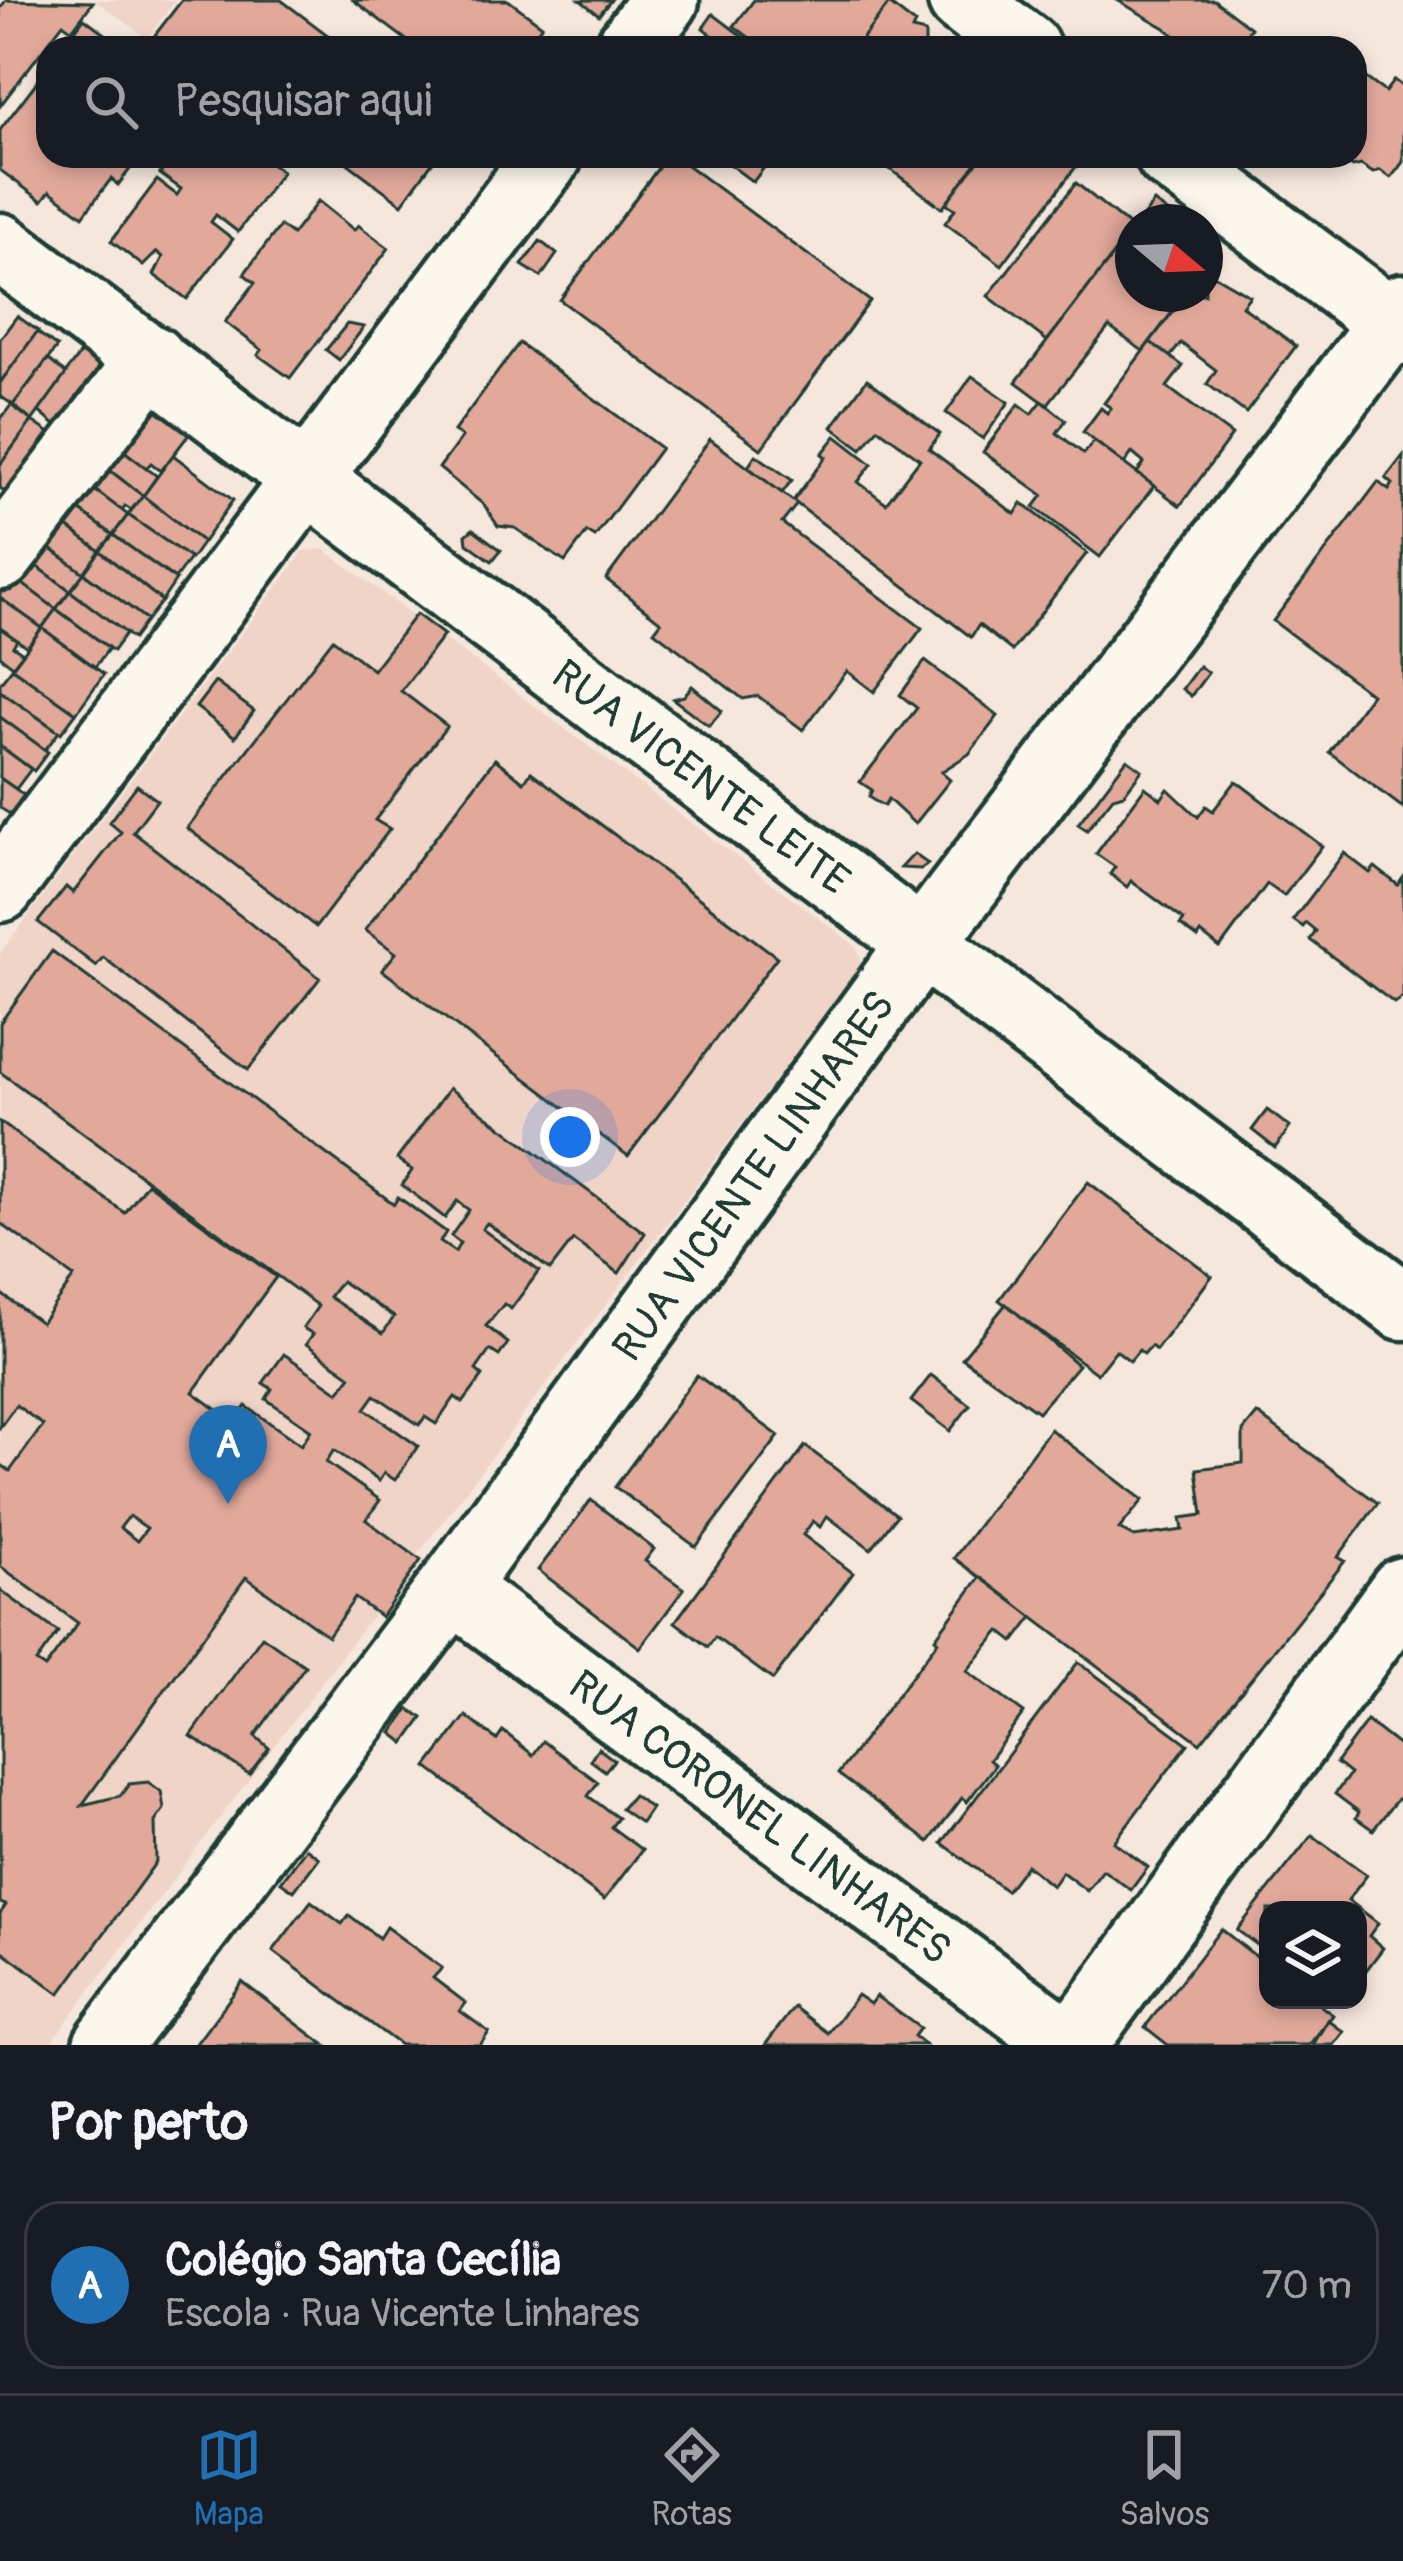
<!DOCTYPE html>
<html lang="pt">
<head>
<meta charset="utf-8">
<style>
	:root { --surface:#171b24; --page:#20242c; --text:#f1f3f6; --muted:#9ea1a6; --line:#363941; --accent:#1f6fb2 }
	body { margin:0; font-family:Pangolin,sans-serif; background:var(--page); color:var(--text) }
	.controls { position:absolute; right:36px; bottom:36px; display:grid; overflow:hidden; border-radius:24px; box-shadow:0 6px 18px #0003 }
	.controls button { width:108px; height:108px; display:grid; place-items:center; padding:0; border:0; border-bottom:3px solid var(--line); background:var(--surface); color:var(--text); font:60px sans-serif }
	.compass { position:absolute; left:1115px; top:204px; width:108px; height:108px; border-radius:50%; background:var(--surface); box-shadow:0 6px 18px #0003; rotate:109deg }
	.you { position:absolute; left:570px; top:1137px; width:42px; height:42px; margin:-30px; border:9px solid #fff; border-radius:50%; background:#1a73e8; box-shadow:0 0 0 18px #1a73e833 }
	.badge { display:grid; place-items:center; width:78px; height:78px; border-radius:50%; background:var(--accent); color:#fff; font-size:39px; font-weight:700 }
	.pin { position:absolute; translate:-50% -99px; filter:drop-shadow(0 3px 6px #0008) }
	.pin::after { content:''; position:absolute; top:63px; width:42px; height:36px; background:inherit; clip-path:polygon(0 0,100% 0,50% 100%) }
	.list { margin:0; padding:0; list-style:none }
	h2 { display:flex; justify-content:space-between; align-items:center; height:156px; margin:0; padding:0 48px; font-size:51px }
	h2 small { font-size:39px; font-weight:400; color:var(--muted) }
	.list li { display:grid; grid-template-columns:78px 1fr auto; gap:36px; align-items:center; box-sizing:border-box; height:168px; margin:0 24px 24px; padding:0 24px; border:3px solid var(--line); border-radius:36px }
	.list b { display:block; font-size:45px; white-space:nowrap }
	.list p { margin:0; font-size:39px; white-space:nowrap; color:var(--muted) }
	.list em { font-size:39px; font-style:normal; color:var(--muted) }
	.icon { flex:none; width:66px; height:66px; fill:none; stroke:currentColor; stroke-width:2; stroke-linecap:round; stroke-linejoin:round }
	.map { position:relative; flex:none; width:1403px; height:2045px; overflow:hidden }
	.search { position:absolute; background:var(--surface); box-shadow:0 6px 18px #0003; left:36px; right:36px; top:36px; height:132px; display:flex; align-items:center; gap:30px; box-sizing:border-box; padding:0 42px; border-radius:36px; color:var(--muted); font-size:45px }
	.sheet { height:348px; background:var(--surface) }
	nav { display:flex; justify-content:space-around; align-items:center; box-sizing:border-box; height:168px; border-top:3px solid var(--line); background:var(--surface); font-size:33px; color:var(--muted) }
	nav a { display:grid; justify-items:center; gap:6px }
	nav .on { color:var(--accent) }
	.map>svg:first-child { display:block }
	.built { fill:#f0d4c8 }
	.building { fill:#e2a99b; stroke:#1f3d34; stroke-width:3; fill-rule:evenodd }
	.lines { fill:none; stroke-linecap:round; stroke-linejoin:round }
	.minor-casing { stroke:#1f3d34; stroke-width:75 }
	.minor { stroke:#fbf7ec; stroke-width:66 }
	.labels { text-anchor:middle; stroke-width:9; stroke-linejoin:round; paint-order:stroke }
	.street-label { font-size:42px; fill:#1f3d34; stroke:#fbf7ec }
</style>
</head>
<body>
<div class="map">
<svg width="1403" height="2045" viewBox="0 0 1403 2045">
	<rect width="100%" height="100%" fill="#f6e7dc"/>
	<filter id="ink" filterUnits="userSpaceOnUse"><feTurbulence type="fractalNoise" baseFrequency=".00833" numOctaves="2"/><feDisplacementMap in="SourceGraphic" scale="24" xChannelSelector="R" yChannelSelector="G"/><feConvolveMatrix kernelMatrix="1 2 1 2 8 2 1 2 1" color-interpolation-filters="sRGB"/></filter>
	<g filter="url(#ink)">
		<g class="built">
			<polygon points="95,0 176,0 147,38"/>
			<polygon points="324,549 855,945 863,963 49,2045 0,2045 0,953 304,551"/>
		</g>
		<g class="building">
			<polygon points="6,0 93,2 72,30 63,23 0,106 0,9"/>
			<polygon points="182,0 281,0 345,48 194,48 190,45 154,48 148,44"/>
			<polygon points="353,0 508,0 542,25 524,48 417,48"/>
			<polygon points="580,0 611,0 599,15"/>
			<polygon points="754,0 886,0 890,3 855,48 763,48 734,26"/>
			<polygon points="1117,0 1214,0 1251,28 1243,38 1256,48 1190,48 1165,28"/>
			<polygon points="889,4 915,24 912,30 925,33 925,48 855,48"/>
			<polygon points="713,14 758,48 718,48 722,43 703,28"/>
			<polygon points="84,18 124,48 62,48"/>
			<polygon points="48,67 48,156 140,156 118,185 111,179 83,216 50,191 42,201 0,170 0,130"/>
			<polygon points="1359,73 1385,92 1394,80 1403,87 1403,162 1391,178 1380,170 1373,173 1361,165 1353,167 1335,156 1355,156 1355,79"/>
			<polygon points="173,156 228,156 233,162 237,156 262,156 282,172 238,232 216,215 211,222 233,239 187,299 154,275 163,257 157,252 143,266 111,241 157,180 177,195 181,189 160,174"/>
			<polygon points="338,156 437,156 402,204"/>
			<polygon points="667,156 675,156 870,301 761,449 560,300"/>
			<polygon points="718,156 773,156 753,182"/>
			<polygon points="889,156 982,156 942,208 883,164"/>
			<polygon points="982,156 1084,156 1002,265 945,223 955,209 946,203"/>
			<polygon points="1076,183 1133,229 1047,341 988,296"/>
			<polygon points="318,201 354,230 358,225 389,248 290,378 258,355 262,350 225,322 255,283 244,274 280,226 292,235"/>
			<polygon points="1154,202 1181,222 1139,222"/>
			<polygon points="1133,229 1133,294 1186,294 1143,351 1109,327 1047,405 1016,382"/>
			<polygon points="540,241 557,254 541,277 522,265"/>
			<polygon points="1205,270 1250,296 1242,306 1296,346 1246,413 1207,384 1216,370 1181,343 1170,357 1150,342 1186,294 1205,294"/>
			<polygon points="17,316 38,331 0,383 0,339"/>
			<polygon points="347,324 364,327 339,360 326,350"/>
			<polygon points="37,332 57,347 13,405 0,396 0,383"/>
			<polygon points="1150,342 1183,366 1167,387 1232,435 1180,506 1137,473 1144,463 1132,453 1124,464 1083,432 1101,408 1107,413 1111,408 1104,403"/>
			<polygon points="519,343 661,448 595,537 587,532 565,562 515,528 498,526 484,505 439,468 462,437 454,431"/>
			<polygon points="81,352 100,367 56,426 38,411"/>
			<polygon points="48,359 66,374 32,421 13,405"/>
			<polygon points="972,376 1009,402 983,439 946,413"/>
			<polygon points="867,379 940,434 929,449 1015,514 1022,503 1087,553 1012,651 979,625 971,637 793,501 826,457 822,454 836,436 872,464 858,482 886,503 920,459 878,428 862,449 832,427"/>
			<polygon points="140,394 190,433 161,471 151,463 146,468 107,438"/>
			<polygon points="1042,401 1066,420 1057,433 1084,454 1094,441 1154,486 1100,557 1034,507 1043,495 983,452 1019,404 1032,414"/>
			<polygon points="11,405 32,421 0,465 0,420"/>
			<polygon points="32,421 51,434 7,493 0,488 0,465"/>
			<polygon points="107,438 157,476 143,496 91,456"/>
			<polygon points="710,439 797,504 782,523 922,628 874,692 847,671 803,730 758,696 743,699 654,631 661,622 606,579"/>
			<polygon points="173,455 233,500 203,542 143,496"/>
			<polygon points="756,455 792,480 782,493 748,467"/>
			<polygon points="91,456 143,496 131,510 125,506 122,511 76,476"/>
			<polygon points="1403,456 1403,808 1329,752 1371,694 1273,621 1378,482 1389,490 1393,484 1386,478"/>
			<polygon points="76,476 128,515 113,535 61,497"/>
			<polygon points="143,496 203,542 191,559 128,515"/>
			<polygon points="61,497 113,535 100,551 49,514"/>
			<polygon points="128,515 190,558 175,579 113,535"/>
			<polygon points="52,516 100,551 84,573 36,538"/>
			<polygon points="473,529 501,550 492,561 467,543 466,535"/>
			<polygon points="113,535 176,580 162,601 100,551"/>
			<polygon points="36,538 84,573 71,591 23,556"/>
			<polygon points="100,551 162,601 147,620 84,573"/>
			<polygon points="23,556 71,591 56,609 10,575"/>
			<polygon points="8,573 56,609 42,628 0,598 0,584"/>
			<polygon points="84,573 147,620 133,639 70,591"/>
			<polygon points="70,591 126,633 113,651 56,609"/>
			<polygon points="0,598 42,628 27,647 0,628"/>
			<polygon points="56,609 109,648 95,667 42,628"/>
			<polygon points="416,614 444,635 401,691 447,726 375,820 390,829 316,927 187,828 333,639 373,670"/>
			<polygon points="0,628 17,640 13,646 23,653 13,666 0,656"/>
			<polygon points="42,628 104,674 76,713 12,668"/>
			<polygon points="925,661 998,716 969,754 941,772 950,780 915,824 888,799 884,806 873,800 869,796 872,790 860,782 917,708 900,695"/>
			<polygon points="1199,666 1208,673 1191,696 1182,689"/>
			<polygon points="12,668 76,713 61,733 0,691 0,683"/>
			<polygon points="215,682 254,711 235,737 196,707"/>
			<polygon points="692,686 722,711 709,726 673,699 684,696"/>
			<polygon points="0,691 59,732 45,750 0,717"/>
			<polygon points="0,717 48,752 34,771 0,746"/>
			<polygon points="0,746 31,769 16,789 0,778"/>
			<polygon points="495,759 524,782 531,772 777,957 628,1156 382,970 396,953 365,930"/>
			<polygon points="1127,759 1142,770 1124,794 1113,797 1087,830 1078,824"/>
			<polygon points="0,778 24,795 10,814 0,808"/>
			<polygon points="1236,781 1322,846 1284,896 1267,884 1220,948 1201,933 1198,938 1180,925 1184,920 1131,881 1127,887 1110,874 1115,867 1096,854 1145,787 1161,799 1168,789 1198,817 1206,806 1213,811"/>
			<polygon points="137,785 157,800 133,832 320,978 248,1070 103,957 96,966 38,922 66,887 73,893 121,832 109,822"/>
			<polygon points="1344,853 1370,873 1375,867 1398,885 1403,878 1403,997 1394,1003 1310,940 1316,931 1306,923 1303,927 1293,920"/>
			<polygon points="914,854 928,864 921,869 901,868"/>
			<path d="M 52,951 L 394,1204 L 398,1197 L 446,1232 L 440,1242 L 455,1252 L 460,1243 L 451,1236 L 469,1210 L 457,1201 L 445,1218 L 402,1185 L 412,1170 L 397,1159 L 449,1088 L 645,1233 L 619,1273 L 573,1240 L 550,1270 L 487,1223 L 482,1229 L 539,1271 L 511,1309 L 504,1304 L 486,1326 L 508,1343 L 499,1356 L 490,1350 L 476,1370 L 483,1376 L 463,1403 L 455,1397 L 436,1424 L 425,1417 L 419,1425 L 375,1395 L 365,1409 L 418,1446 L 395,1480 L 384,1473 L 379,1481 L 334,1450 L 326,1462 L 380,1500 L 366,1520 L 421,1560 L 381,1617 L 355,1598 L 328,1636 L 246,1577 L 82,1805 L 120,1796 L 129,1784 L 148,1782 L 161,1791 L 164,1809 L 155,1822 L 156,1862 L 60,1994 L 0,1949 L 0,1914 L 6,1905 L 0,1903 L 0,1590 L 58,1632 L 36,1662 L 45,1668 L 78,1623 L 0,1566 L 0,1464 L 10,1471 L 43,1425 L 16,1405 L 0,1427 L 0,1293 L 41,1323 L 74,1277 L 0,1223 L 0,1122 L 125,1213 L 147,1183 L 276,1277 L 193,1392 L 234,1422 L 246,1406 L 301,1445 L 311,1430 L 266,1399 L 272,1389 L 263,1383 L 284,1354 L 339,1392 L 351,1376 L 306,1344 L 313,1334 L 303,1328 L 318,1306 L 0,1072 L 0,1023 ZM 341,1281 L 394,1317 L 383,1333 L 329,1297 ZM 129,1516 L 147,1528 L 137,1541 L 120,1528 Z"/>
			<polygon points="1267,1110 1290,1127 1275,1148 1252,1130"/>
			<polygon points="1088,1182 1212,1276 1156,1350 1151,1346 1144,1354 1139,1350 1130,1361 1116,1350 1097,1374 999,1300"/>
			<polygon points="1006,1304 1078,1365 1038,1412 962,1358"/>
			<polygon points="697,1375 779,1436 696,1547 615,1487"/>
			<polygon points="931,1375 970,1405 950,1431 911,1401"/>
			<polygon points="1257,1414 1378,1503 1338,1557 1345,1561 1200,1743 954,1558 1050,1429 1143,1500 1119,1529 1134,1537 1183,1530 1181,1518 1203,1515 1197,1469 1243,1463 1243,1431"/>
			<polygon points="805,1446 897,1515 871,1549 827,1516 820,1527 813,1521 803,1535 853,1573 773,1680 715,1637 708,1647 675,1622"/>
			<polygon points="591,1500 654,1549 645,1561 684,1589 640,1648 538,1570"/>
			<polygon points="980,1577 1033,1617 1014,1642 1000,1631 967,1671 1024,1713 989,1760 995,1765 967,1802 962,1798 929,1842 838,1774 938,1641 935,1638"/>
			<polygon points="262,1636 305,1666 255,1736 269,1748 249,1774 191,1736"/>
			<polygon points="1078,1662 1188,1744 1114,1842 1148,1867 1131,1890 1103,1870 1087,1891 1062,1872 1052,1886 1026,1865 1006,1891 942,1843"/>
			<polygon points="409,1709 423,1718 405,1743 392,1733"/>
			<polygon points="466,1716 497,1740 503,1731 533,1755 543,1741 598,1782 588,1796 618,1818 611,1827 642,1850 604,1900 427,1767"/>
			<polygon points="1367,1721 1403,1749 1403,1803 1397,1799 1373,1830 1356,1818 1359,1812 1335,1794 1350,1774 1336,1763"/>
			<polygon points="598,1748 614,1760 605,1771 590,1760"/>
			<polygon points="633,1795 651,1808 641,1823 621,1809"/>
			<polygon points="1312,1835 1367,1875 1348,1900 1378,1923 1369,1936 1383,1948 1364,1973 1358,1968 1358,1910 1268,1910 1268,1953 1237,1930"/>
			<polygon points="306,1848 319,1858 294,1891 281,1882"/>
			<polygon points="311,1901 342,1924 349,1915 379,1938 386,1927 442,1968 433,1978 466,2003 460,2011 489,2032 480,2045 400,2045 273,1951"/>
			<polygon points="1221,1929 1268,1966 1268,2000 1313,2000 1333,2015 1309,2045 1168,2045 1145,2027"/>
			<polygon points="242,1982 317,2039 325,2045 195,2045"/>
			<polygon points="857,1995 870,2004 876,1996 920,2028 914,2036 925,2045 765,2045 794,2007 828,2033"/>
			<polygon points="1328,2020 1344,2032 1334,2045 1313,2045"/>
		</g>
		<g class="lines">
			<g class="minor-casing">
				<g id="minor">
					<polyline points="962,0 1026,48"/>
					<polyline points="629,48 665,0"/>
					<polyline points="1170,156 1403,331"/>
					<path id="s1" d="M 0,247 L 1403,1306"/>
					<polyline points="0,556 151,359"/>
					<polyline points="0,888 548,156"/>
					<path id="s2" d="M 452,1588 L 1069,2045"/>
					<path id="s3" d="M 107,2045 L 452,1588 L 923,942 L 1403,308"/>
					<polyline points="1073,2045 1403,1591"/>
				</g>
			</g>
			<use href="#minor" class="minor"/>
		</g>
	</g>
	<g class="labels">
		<g class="street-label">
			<text dy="15" stroke="none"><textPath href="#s1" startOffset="879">RUA VICENTE LEITE</textPath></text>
			<text dy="15" stroke="none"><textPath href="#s3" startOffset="1083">RUA VICENTE LINHARES</textPath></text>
			<text dy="15" stroke="none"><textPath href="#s2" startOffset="384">RUA CORONEL LINHARES</textPath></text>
		</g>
	</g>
</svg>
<div class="controls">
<button><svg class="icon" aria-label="layers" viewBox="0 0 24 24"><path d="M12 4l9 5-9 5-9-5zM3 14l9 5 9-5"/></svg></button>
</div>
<svg class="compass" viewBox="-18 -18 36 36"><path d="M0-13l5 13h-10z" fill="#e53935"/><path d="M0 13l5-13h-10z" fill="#9ea1a6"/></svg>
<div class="you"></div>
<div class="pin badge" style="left:228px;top:1504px">A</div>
<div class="search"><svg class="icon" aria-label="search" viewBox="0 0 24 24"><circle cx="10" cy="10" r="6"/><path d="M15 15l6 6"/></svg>Pesquisar aqui</div>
</div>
<section class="sheet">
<h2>Por perto<small></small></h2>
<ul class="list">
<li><span class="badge">A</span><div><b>Colégio Santa Cecília</b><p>Escola · Rua Vicente Linhares</p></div><em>70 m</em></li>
</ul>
</section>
<nav>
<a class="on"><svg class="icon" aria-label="map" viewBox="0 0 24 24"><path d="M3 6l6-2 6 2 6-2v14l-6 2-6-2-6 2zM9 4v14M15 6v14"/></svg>Mapa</a>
<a><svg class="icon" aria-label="directions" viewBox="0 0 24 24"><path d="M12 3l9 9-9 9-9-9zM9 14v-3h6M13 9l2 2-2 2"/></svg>Rotas</a>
<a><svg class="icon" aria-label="saved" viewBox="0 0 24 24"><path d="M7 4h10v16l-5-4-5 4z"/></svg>Salvos</a>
</nav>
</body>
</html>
